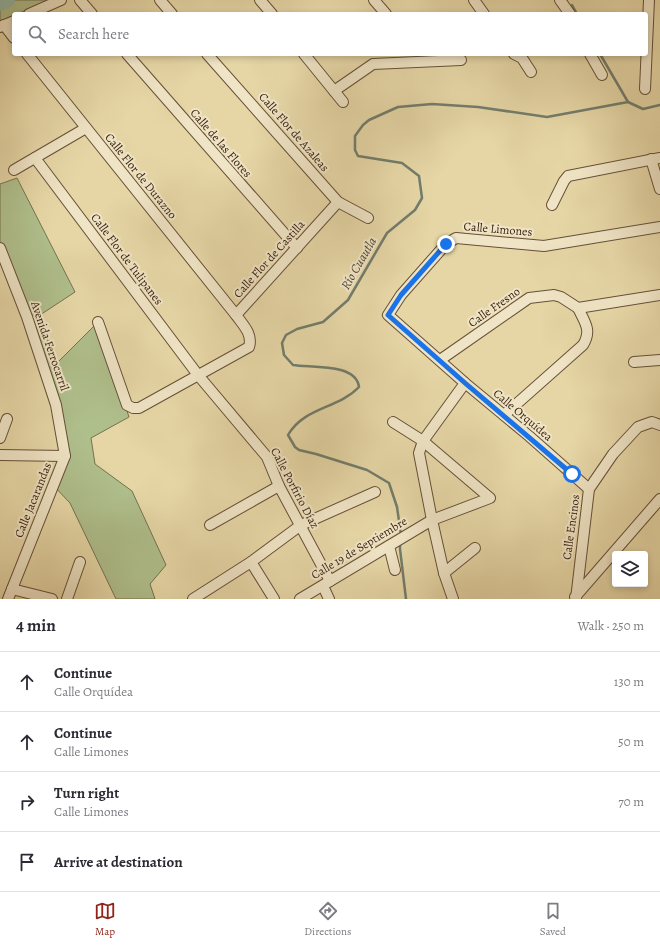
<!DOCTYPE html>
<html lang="en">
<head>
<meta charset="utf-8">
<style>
	:root { --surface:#fff; --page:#f7f7f7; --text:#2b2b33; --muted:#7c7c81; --line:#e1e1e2; --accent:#8f2418 }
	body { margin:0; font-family:Alegreya,serif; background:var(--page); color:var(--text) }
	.controls { position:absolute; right:12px; bottom:12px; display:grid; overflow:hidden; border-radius:4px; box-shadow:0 2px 6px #0003 }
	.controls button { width:36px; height:36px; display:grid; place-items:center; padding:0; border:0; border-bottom:1px solid var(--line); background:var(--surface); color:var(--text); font:20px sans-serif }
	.stop { position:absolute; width:12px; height:12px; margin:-9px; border:3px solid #1a73e8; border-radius:50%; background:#fff }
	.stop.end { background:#1a73e8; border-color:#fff; box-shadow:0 1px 4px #0008 }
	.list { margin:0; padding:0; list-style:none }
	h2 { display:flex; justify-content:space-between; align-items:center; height:52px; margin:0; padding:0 16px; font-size:17px }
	h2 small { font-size:13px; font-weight:400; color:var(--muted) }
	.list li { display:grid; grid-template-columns:26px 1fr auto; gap:12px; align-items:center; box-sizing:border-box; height:60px; padding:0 16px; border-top:1px solid var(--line) }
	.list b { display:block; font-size:15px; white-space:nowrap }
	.list p { margin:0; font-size:13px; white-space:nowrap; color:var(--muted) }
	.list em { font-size:13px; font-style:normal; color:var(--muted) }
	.icon { flex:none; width:22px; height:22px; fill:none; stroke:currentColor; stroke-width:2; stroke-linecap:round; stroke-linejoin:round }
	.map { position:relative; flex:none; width:660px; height:599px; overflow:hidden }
	.search { position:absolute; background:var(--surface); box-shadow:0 2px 6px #0003; left:12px; right:12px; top:12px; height:44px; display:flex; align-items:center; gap:10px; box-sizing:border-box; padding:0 14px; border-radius:4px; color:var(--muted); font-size:15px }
	.sheet { height:292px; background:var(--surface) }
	nav { display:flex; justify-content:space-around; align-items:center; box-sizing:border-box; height:56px; border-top:1px solid var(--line); background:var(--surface); font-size:11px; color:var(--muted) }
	nav a { display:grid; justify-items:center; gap:2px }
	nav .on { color:var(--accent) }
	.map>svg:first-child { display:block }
	.green { fill:#afbf8c; stroke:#767250 }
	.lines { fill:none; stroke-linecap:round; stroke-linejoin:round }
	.stream { stroke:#727d6c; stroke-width:2.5 }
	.river { stroke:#96b9a8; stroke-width:16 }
	.street-casing { stroke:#665038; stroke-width:12 }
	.street { stroke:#efe4c5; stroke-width:10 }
	.route { stroke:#1a73e8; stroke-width:5 }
	.labels { text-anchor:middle; stroke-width:4; stroke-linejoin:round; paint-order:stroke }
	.street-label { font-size:12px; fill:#3c2413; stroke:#efe4c5 }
	.water-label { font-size:13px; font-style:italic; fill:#524938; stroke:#efe4c5 }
</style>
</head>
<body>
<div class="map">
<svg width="660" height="599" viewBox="0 0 660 599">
	<rect width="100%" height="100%" fill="#e6d6a6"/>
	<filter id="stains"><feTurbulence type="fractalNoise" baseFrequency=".005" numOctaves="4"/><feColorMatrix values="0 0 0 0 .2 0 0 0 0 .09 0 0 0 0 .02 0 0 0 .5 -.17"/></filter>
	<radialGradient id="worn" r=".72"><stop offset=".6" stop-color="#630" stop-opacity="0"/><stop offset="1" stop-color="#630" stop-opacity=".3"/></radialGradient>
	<g class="green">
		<polygon points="0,0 51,0 0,21"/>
		<polygon points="17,178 75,292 37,317 58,362 98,322 129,417 91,438 95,464 132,491 166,565 150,584 155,599 116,599 70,503 53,485 65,456 62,430 0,251 0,184"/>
	</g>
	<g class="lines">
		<g class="stream">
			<polyline points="572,5 577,14"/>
			<polyline points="628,102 643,109 660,105"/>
			<path d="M 401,535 L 397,507 L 389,483 L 367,470 L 316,454 L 299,450 L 295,447 L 288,435 C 304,407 338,409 359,387 C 356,363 311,368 293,365 L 284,355 L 282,343 L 286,335 L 297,329 L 323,322 L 348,300 L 387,233 L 415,210 L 422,198 L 419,176 L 402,163 L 358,156 L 355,150 L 355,136 L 363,125 L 369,120 L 398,107 L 432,104 L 478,107 L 547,117 L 628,102 L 600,54"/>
			<polyline points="400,542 400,549 406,599"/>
		</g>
		<polyline class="river" points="0,3 7,0"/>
		<g class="street-casing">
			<g id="street">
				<polyline points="80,0 92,14"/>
				<polyline points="160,0 172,14"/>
				<polyline points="260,0 272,14"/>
				<polyline points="374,0 386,14"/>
				<polyline points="474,0 484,14"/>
				<polyline points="560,0 570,14"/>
				<polyline points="29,14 61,0"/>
				<polyline points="4,25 14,38"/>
				<polyline points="0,27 14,21"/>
				<path d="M 27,54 L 236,315 C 243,325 253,334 249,347 L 139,408 L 133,408 L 127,405 L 98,322"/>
				<polyline points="127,54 297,248"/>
				<polyline points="207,54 338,202 368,218"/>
				<polyline points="304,54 343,102"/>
				<polyline points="514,54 522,58 531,72"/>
				<polyline points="590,54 602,75"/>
				<polyline points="645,89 649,0"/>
				<polyline points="334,91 373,64 461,60"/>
				<polyline points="35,158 198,375 267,457 279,486 330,581"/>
				<polyline points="651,159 660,189"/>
				<polyline points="14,170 86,128"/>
				<polyline points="552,205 564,181 568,176 660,158"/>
				<polyline points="0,248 27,317 56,405 65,456 8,599"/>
				<polyline points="236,315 338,202"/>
				<polyline points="440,360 529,298 554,295 561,297 578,308 660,295"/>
				<polyline points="634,362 660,360"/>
				<path d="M 504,415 L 583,345 C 592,330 585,323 578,308"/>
				<polyline points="0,438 7,419"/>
				<polyline points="0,455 65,456"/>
				<polyline points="589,489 529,436 465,383 388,315 401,295 446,244 456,238 544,246 660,227"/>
				<polyline points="210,525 279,486"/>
				<polyline points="389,546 395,570"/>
				<polyline points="251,562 274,599"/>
				<polyline points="444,573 475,548"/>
				<polyline points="323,586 329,599"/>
				<polyline points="12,589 52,599"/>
				<polyline points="575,597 660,499"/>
				<polyline points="67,599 80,562"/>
				<polyline points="193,599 251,562 301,525 375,492"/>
				<polyline points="300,599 432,520 490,498 423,441 393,422"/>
				<polyline points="453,599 444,573 432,520 419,453 423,441 465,383"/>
				<polyline points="576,599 589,489 613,454 638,427 652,422 660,425"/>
			</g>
		</g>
		<use href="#street" class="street"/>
	</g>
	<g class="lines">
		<polyline class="route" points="446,244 401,295 388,315 465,383 572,474"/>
	</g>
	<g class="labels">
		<g class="street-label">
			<text transform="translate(294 132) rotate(49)" y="4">Calle Flor de Azaleas</text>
			<text transform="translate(221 143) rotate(49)" y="4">Calle de las Flores</text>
			<text transform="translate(141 176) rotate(51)" y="4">Calle Flor de Durazno</text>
			<text transform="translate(498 229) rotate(5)" y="4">Calle Limones</text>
			<text transform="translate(127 259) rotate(53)" y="4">Calle Flor de Tulipanes</text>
			<text transform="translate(269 259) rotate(-48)" y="4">Calle Flor de Castilla</text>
			<text transform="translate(494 307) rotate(-35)" y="4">Calle Fresno</text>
			<text transform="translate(50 346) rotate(71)" y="4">Avenida Ferrocarril</text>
			<text transform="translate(523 415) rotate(40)" y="4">Calle Orquídea</text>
			<text transform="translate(295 488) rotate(62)" y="4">Calle Porfirio Díaz</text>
			<text transform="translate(33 500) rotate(-68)" y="4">Calle Jacarandas</text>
			<text transform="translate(571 527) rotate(-82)" y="4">Calle Encinos</text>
			<text transform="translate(359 548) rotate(-31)" y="4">Calle 19 de Septiembre</text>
		</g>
		<g class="water-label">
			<text transform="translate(358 263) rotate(-60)" y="5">Río Cuautla</text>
		</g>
	</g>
	<rect width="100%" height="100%" filter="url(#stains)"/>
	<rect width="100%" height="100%" fill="url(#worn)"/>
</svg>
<div class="controls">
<button><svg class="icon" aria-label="layers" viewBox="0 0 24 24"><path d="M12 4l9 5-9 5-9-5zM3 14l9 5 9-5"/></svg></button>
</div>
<div class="stop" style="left:572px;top:474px"></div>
<div class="stop end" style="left:446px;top:244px"></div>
<div class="search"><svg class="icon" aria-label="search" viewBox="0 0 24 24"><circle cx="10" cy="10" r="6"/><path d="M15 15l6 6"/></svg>Search here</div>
</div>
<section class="sheet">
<h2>4 min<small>Walk · 250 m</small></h2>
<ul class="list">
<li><svg class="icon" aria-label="ahead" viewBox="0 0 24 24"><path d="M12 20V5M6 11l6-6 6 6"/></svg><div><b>Continue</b><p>Calle Orquídea</p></div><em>130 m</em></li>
<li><svg class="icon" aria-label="ahead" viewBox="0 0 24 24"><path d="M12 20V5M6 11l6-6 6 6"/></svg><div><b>Continue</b><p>Calle Limones</p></div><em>50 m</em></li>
<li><svg class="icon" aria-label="right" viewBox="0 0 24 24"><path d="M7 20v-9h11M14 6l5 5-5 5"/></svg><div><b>Turn right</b><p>Calle Limones</p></div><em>70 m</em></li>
<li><svg class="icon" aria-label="arrive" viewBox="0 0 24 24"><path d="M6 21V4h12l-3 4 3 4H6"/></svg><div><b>Arrive at destination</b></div></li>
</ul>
</section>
<nav>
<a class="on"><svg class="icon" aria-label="map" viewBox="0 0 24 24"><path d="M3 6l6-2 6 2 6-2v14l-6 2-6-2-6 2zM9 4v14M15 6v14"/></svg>Map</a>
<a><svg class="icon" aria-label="directions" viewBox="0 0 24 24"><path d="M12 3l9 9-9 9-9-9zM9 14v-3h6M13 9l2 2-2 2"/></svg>Directions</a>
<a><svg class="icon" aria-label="saved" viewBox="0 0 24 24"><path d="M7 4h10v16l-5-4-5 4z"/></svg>Saved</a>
</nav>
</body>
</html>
